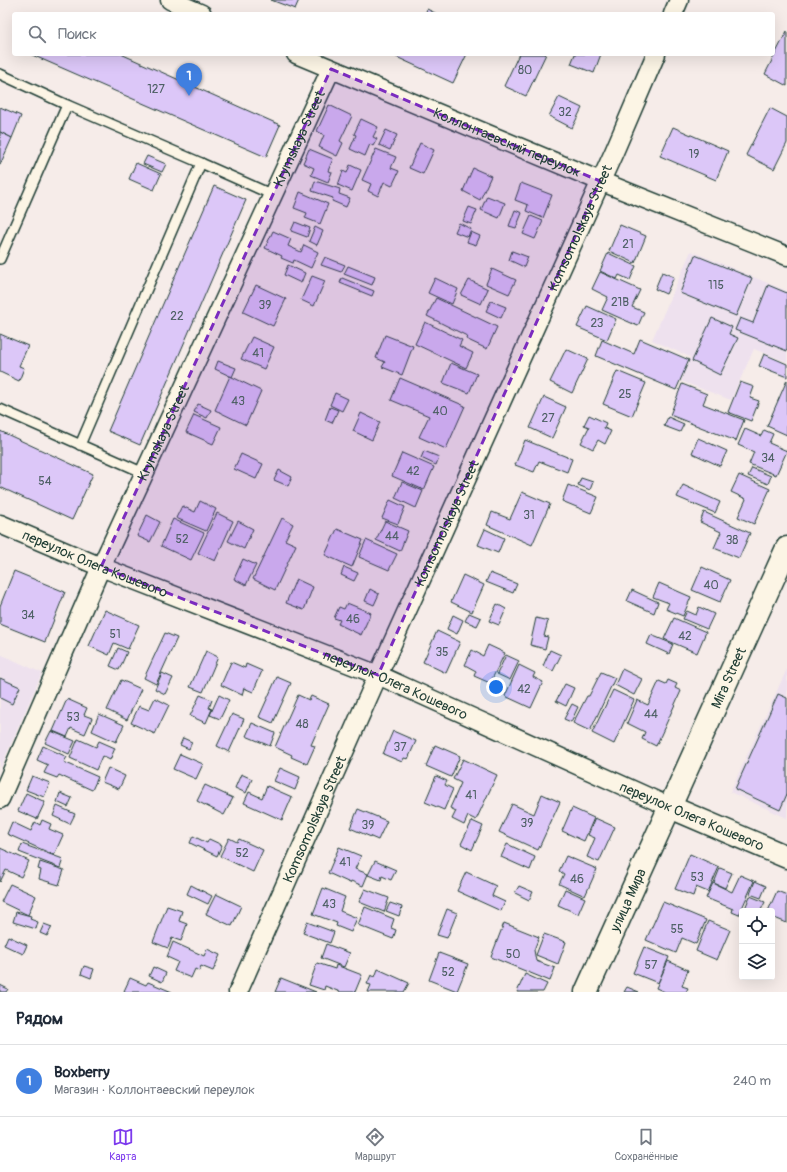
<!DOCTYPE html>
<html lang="ru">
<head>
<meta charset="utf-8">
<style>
	:root { --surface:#fff; --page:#f2f2f3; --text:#1f2937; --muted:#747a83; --line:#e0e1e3; --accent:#7c3aed }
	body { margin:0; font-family:Pangolin,sans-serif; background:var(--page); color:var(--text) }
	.controls { position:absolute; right:12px; bottom:12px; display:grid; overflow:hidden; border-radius:4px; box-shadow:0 4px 16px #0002 }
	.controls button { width:36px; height:36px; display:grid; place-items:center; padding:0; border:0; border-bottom:1px solid var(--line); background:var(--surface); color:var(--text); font:20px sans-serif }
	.you { position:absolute; left:496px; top:687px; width:14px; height:14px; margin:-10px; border:3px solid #fff; border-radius:50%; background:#1a73e8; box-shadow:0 0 0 6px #1a73e833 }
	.badge { display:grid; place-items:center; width:26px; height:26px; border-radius:50%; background:var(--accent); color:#fff; font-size:13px; font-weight:700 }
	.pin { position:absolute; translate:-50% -33px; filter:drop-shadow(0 1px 2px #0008) }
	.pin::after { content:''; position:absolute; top:21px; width:14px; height:12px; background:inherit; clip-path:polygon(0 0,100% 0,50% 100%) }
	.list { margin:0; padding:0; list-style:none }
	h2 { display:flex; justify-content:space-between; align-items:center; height:52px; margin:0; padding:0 16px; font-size:17px }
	h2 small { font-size:13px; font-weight:400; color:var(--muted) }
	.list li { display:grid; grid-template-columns:26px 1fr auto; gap:12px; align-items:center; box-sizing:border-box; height:72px; padding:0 16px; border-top:1px solid var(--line) }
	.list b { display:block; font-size:15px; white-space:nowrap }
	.list p { margin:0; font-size:13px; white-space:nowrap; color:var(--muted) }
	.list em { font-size:13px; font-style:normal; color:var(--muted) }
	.icon { flex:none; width:22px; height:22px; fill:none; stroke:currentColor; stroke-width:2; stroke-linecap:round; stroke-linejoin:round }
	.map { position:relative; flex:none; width:787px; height:992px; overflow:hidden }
	.search { position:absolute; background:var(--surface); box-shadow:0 4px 16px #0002; left:12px; right:12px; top:12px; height:44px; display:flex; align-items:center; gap:10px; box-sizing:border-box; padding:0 14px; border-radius:4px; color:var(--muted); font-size:15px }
	.sheet { height:124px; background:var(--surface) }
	nav { display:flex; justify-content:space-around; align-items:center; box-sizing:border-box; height:56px; border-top:1px solid var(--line); background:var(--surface); font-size:11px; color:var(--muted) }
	nav a { display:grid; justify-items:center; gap:2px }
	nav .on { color:var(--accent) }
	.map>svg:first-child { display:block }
	.built { fill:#eee1ee }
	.building { fill:#dcc7f8; stroke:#1f3d34 }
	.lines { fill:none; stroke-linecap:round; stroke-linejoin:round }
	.service-casing { stroke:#1f3d34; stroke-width:12 }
	.minor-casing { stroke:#1f3d34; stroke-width:21 }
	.tertiary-casing { stroke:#1f3d34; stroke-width:25 }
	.service { stroke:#fcf5e5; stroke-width:9 }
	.minor { stroke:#fcf5e5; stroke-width:18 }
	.tertiary { stroke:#fcf5e5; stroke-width:22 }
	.marked { fill:#7b2cbf; fill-opacity:0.2; stroke:#7b2cbf; stroke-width:3; stroke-dasharray:8 5; stroke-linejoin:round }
	.labels { text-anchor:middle; stroke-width:3; stroke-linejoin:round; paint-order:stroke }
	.number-label { font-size:12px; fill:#4e6065 }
	.street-label { font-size:14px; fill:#1f3d34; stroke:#fcf5e5 }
</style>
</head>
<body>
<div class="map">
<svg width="787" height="992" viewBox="0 0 787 992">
	<rect width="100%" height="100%" fill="#f6ece9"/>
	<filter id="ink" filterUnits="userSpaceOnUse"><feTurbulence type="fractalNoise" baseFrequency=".025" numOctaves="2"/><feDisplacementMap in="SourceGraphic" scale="8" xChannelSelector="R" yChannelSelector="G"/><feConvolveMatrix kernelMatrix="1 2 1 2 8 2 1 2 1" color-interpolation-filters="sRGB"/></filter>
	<g filter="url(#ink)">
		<g class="built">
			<polygon points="691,251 787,291 787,362 754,349 731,400 681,381 690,357 652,340"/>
			<polygon points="0,654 42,673 0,769"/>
			<polygon points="787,669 787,818 730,792"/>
		</g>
		<g class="building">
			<polygon points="271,0 299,0 295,9"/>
			<polygon points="427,9 437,14 425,14"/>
			<polygon points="787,31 787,86 765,74"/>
			<polygon points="30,54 121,54 280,125 266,157"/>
			<polygon points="390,54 467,54 453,83"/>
			<polygon points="519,54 546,54 526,96 504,86"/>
			<polygon points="575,54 601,54 594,73 571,64"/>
			<polygon points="559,97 582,108 572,128 549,116"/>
			<polygon points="329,105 352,116 340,141 343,143 337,156 319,147 324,135 317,131"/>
			<polygon points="0,107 21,116 12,138 0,132"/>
			<polygon points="770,108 787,117 787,143 774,169 746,155"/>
			<polygon points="361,119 378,127 373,137 377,139 373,146 370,144 365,156 350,149 356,135 354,134"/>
			<polygon points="673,127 728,151 716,180 660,156"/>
			<polygon points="386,130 397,135 390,150 379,145"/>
			<polygon points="0,132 12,138 0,165"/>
			<polygon points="420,143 434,150 423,174 409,168"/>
			<polygon points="309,149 333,159 328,171 332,172 328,182 311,175 314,168 303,163"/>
			<polygon points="376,149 396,157 391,168 399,171 392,186 384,182 378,196 368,191 371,184 362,180"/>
			<polygon points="147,156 166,164 162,172 143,164"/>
			<polygon points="136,163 161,174 154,190 129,179"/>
			<polygon points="350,165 361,170 352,191 338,185 343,171 347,173"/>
			<polygon points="473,168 491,176 480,200 463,191"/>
			<polygon points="315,181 340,189 339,194 350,198 346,207 332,201 333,198 312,191"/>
			<polygon points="521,183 552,195 543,218 526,211 528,205 515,200"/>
			<polygon points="214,186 246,200 140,445 108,431"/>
			<polygon points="300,192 328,204 320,224 305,218 307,213 294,208"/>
			<polygon points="487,196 505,203 499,218 481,210"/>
			<polygon points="469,207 477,210 471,224 463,221"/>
			<polygon points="515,210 522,213 516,228 509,226"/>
			<polygon points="531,216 543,221 535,239 523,234"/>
			<polygon points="295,222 310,228 307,237 291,231"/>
			<polygon points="459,223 471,229 468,237 455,232"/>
			<polygon points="620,225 646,236 635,263 609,251"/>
			<polygon points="315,227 323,231 317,245 309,241"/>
			<polygon points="273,231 291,239 288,246 301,252 304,245 318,252 311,268 294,260 293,263 281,258 282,256 265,248"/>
			<polygon points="471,232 480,236 476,245 467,242"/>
			<polygon points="512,251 528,257 524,267 509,260"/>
			<polygon points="608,253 636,266 630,280 619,275 617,279 600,271"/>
			<polygon points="695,255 752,278 736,316 680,293"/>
			<polygon points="325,257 345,265 341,272 321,265"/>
			<polygon points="288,265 305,273 301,283 284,275"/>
			<polygon points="348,266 375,277 372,285 344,274"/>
			<polygon points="492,269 516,280 509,294 486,284"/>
			<polygon points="600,272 640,290 632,307 644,312 638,326 602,310 608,297 592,289"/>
			<polygon points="662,272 674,277 666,294 655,289"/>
			<polygon points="312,276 325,281 314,306 301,300"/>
			<polygon points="342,278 374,291 372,296 340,283"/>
			<polygon points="435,278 458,289 452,304 428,293"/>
			<polygon points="469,280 488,289 481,304 461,295"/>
			<polygon points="256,285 286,299 273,326 243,312"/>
			<polygon points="768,285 787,293 787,351 735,330 740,318 753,323"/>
			<polygon points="436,298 497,327 487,349 466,339 467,336 427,316"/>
			<polygon points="491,301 506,307 501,318 486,311"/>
			<polygon points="587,306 616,319 607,340 577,327"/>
			<polygon points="712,318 732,327 729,334 738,338 720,375 692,361"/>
			<polygon points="425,322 462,340 459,346 473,353 466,368 415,344"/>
			<polygon points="0,334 28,346 19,366 24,368 19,381 0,372"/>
			<polygon points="385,335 413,346 402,375 382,367 385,362 376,358"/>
			<polygon points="252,337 274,347 264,369 241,359"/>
			<polygon points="640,339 689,360 676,390 596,356 602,340 634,354"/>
			<polygon points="566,349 588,359 572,393 550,382"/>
			<polygon points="764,354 787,364 787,377 759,366"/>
			<polygon points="218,361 236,368 232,377 215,369"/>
			<polygon points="451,363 477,374 469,393 443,383"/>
			<polygon points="617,371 646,383 632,416 603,404"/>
			<polygon points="230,376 261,391 246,425 215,410"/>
			<polygon points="400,378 465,406 446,449 419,437 429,416 391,400"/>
			<polygon points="787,380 787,435 767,426"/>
			<polygon points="740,382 754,387 750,398 759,401 751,421 728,412"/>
			<polygon points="682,384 707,394 703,404 744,420 736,441 670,415"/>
			<polygon points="335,393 348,399 342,411 330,405"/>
			<polygon points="544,397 566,407 552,438 530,428"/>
			<polygon points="198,404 211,410 207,418 194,412"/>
			<polygon points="330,407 338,410 332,423 325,420"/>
			<polygon points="361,413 380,422 372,440 353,431"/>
			<polygon points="194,415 221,427 213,444 186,432"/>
			<polygon points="589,415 606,423 604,428 611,431 605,444 598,440 593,449 581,443 589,427 584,425"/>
			<polygon points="668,417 684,424 680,432 664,426"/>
			<polygon points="745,429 761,436 764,430 773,434 769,443 787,451 776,475 749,464 754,452 738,445"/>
			<polygon points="0,431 93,474 72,520 0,487"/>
			<polygon points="698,438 727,451 720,466 692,453"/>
			<polygon points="525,440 572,459 567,472 539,461 534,472 515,465"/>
			<polygon points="424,451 439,457 436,465 421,458"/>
			<polygon points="402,453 434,467 424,490 392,476"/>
			<polygon points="241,454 263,464 256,479 234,469"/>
			<polygon points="752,468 771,476 768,484 748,476"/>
			<polygon points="279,470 292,477 288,486 274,480"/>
			<polygon points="739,475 770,489 754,524 738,517 746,499 731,492"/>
			<polygon points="581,478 593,482 590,490 578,485"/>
			<polygon points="402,482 423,491 416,508 395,498"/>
			<polygon points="568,485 598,497 591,513 562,501"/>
			<polygon points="683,485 720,502 715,513 677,497"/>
			<polygon points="522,492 550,504 532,545 487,525 492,512 510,519"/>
			<polygon points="390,500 405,507 398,524 382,518"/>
			<polygon points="200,501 216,509 206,531 176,518 182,506 195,512"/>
			<polygon points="704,512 750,533 739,558 714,548 721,532 700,522"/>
			<polygon points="217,513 233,521 215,561 198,553"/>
			<polygon points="147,515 160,522 150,542 137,536"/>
			<polygon points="282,518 293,524 285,540 296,545 275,590 253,579"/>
			<polygon points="173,519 204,533 191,560 161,546"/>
			<polygon points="238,521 253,529 244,549 228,541"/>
			<polygon points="385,521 408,531 400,551 376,540"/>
			<polygon points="337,529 363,540 352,567 325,555"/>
			<polygon points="485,529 504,538 498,553 478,545"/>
			<polygon points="366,540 397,554 389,570 359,557"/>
			<polygon points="243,559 256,565 246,585 234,579"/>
			<polygon points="344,567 358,573 354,581 341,575"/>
			<polygon points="702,567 730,580 720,602 692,590"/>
			<polygon points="14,571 65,592 45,642 0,624 0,606"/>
			<polygon points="490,573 517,584 513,593 486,582"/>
			<polygon points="463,575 484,585 472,612 451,602"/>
			<polygon points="296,579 313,587 304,610 286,603"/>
			<polygon points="659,583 691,597 683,616 666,609 669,603 653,597"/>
			<polygon points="370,589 379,594 374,605 365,601"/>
			<polygon points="632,590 658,602 654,613 627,601"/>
			<polygon points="347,603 371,613 361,635 338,624 340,620 334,618 339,607 344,609"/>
			<polygon points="497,604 506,609 499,625 489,621"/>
			<polygon points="699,607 714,614 707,629 683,619 687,611 696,615"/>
			<polygon points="105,610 139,625 128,649 114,643 109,655 89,646"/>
			<polygon points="469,613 481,618 477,626 465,621"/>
			<polygon points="453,615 463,620 457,634 447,629"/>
			<polygon points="536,618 548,621 544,636 548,637 545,649 530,645"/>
			<polygon points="674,618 706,632 697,653 664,639"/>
			<polygon points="437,631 460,642 446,673 423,662"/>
			<polygon points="165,633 177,638 156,684 144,678"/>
			<polygon points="651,635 673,644 669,654 647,644"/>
			<polygon points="488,645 505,653 490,683 474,676 476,671 465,665 472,650 483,656"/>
			<polygon points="118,648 127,652 119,670 110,666"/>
			<polygon points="550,650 561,655 553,671 543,666"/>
			<polygon points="206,651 218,657 203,692 190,687"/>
			<polygon points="506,655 519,661 510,680 497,674"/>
			<polygon points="231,662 245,668 246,664 262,671 253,692 244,688 242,695 221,685"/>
			<polygon points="519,665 535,673 533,677 543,682 531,708 505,696"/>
			<polygon points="622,669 642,679 634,695 615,685"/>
			<polygon points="601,672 615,678 590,731 573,723 587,696 589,696"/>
			<polygon points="162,673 173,678 165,694 155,689"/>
			<polygon points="277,677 291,683 273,723 259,717"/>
			<polygon points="0,678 20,687 12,704 0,698"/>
			<polygon points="121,680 141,689 127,720 107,710"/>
			<polygon points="668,680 677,684 675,688 681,691 656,746 642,739 645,732 627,723 637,700 648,705 659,681 666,684"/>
			<polygon points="565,684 574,688 566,706 556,701"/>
			<polygon points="613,690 634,700 614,744 592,733"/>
			<polygon points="778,694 787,698 787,794 780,810 735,789"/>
			<polygon points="200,695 212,700 209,708 212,709 206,723 190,716"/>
			<polygon points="219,695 229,700 220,719 210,715"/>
			<polygon points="298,695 309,700 311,696 329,704 311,745 315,746 307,764 291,757 292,755 275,747"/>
			<polygon points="155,698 169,705 155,734 131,723 139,706 149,710"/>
			<polygon points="67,699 87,708 84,715 92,718 85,734 71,728 67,737 53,731"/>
			<polygon points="572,704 578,707 571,722 564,719"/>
			<polygon points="99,714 124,725 116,742 92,731"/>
			<polygon points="232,714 244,719 229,752 217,746"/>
			<polygon points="252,723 275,733 270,746 246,736"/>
			<polygon points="51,731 75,741 69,754 45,743"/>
			<polygon points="393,731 416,741 408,759 404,758 402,762 383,754"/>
			<polygon points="183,738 192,742 189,749 180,745"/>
			<polygon points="78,739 96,747 99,741 115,748 110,760 102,756 96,770 70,758"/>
			<polygon points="435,745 460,756 451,777 426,766"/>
			<polygon points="43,746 67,757 64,762 98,777 92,790 59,775 57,778 44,773 48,765 37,760"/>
			<polygon points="180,754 203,764 196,779 173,769"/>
			<polygon points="463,759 497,775 476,820 468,816 464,825 452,819 456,811 450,808 461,783 453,779"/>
			<polygon points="108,768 125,776 119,789 102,782"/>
			<polygon points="280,768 300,777 295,790 274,781"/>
			<polygon points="241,774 252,779 246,793 235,788"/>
			<polygon points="32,776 50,783 44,797 26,790"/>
			<polygon points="436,776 447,781 445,785 453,789 444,810 425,802"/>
			<polygon points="205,785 233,798 224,815 197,801"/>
			<polygon points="267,786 292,797 282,820 244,803 249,792 262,798"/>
			<polygon points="26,793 45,802 37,819 18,811"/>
			<polygon points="60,793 72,798 68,807 57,802"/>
			<polygon points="542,794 560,802 538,850 499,832 512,804 534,814"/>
			<polygon points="57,806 75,814 70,824 53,816"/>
			<polygon points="572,808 594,818 584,841 562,831"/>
			<polygon points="358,809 387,821 378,840 350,828"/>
			<polygon points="595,818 615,827 599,862 587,857 595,838 588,835"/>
			<polygon points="42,820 51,824 49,829 63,835 54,855 7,834 12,822 31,831 35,822 40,825"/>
			<polygon points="472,821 483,826 472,850 461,844"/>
			<polygon points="193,836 207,843 209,839 222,845 217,856 190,843"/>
			<polygon points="229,838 237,842 239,839 263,850 253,872 220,856"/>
			<polygon points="22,844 63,859 60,868 19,852"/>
			<polygon points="507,844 535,857 530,870 501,857"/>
			<polygon points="339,847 361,856 355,869 368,874 363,886 351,881 350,883 328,873"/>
			<polygon points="0,848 29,861 21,877 6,870 0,882"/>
			<polygon points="690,854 719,867 708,892 696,887 693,896 675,889"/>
			<polygon points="566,856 597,869 585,896 559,884 564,874 559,871"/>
			<polygon points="375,861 396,870 391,880 382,876 381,880 368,875"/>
			<polygon points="40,862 64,870 59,885 39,879 41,870 38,869"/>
			<polygon points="720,868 732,873 725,888 714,883"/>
			<polygon points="466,872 496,886 492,896 505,902 501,911 457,891"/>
			<polygon points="740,875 754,881 739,915 732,912 733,909 706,898 713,883 732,892"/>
			<polygon points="755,881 766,886 761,898 750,894"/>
			<polygon points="10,884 36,896 28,915 1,902"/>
			<polygon points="191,885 212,896 208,904 187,894"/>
			<polygon points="519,886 533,892 529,900 515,893"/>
			<polygon points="323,888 345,897 340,911 357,918 351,932 336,926 337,923 313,914"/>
			<polygon points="365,889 389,898 384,912 359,902"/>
			<polygon points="565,889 585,898 578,914 558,905"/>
			<polygon points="777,891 787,895 787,923 772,917 772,911 768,911"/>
			<polygon points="216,894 241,906 232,926 206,914"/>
			<polygon points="750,896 765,902 761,910 763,911 744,911"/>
			<polygon points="663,902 706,920 696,944 682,938 676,953 646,940"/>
			<polygon points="390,903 402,907 399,916 386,911"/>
			<polygon points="167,906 182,911 179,921 187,924 181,941 172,938 168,948 153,942"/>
			<polygon points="365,907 394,919 391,928 396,930 393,939 358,925"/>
			<polygon points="447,909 457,913 447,938 437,935"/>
			<polygon points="16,912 31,916 30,919 38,922 36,929 13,922"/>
			<polygon points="708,921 730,930 717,960 696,951"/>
			<polygon points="307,922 334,932 330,943 303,933"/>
			<polygon points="504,923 539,937 534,950 536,961 555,968 550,981 491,957"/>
			<polygon points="44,924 52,927 47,936 40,933"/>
			<polygon points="544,934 566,942 558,964 536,955"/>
			<polygon points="8,936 27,945 23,954 4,945"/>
			<polygon points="173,942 204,956 207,949 220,955 213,971 201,966 199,971 195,969 191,978 174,971 178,962 167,957"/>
			<polygon points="326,944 350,953 344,967 321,958"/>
			<polygon points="644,947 669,957 658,983 633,973"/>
			<polygon points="439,953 468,964 457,991 429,980"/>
			<polygon points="668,961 688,970 682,986 688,988 686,992 665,992 656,988"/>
			<polygon points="317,963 335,969 336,965 362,975 355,992 340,992 325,986 324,990 309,985"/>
			<polygon points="84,966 94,969 91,978 81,974"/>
			<polygon points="153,967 166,973 162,982 149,976"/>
			<polygon points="378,969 409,983 404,992 368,992 371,985 367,984 371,975 375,977"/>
			<polygon points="525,974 547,984 543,992 517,992"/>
			<polygon points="130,978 146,985 148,982 172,992 126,992 124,991"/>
			<polygon points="281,978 316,992 275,992"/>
			<polygon points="0,985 8,989 6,992 0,992"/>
			<polygon points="627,987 639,992 624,992"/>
		</g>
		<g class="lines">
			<g class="service-casing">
				<g id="service">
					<polyline points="0,74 67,105 0,259"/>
					<polyline points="67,105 201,163 80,445"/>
					<polyline points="201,163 273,195"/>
					<polyline points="0,409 144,473"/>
				</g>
			</g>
			<g class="minor-casing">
				<g id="minor">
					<polyline points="170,0 202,14"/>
					<polyline points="673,14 679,0"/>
					<path id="s1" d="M 296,54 L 600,181 L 787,256"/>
					<path id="s2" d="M 0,524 L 101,567 L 378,675 L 670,807"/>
					<path id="s3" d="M 0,799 L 101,567 L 331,69"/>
					<path id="s4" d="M 238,992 L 378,675 L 614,152 L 656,54"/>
				</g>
			</g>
			<g class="tertiary-casing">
				<g id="tertiary">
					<polyline points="670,807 787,857"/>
					<path id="s5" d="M 586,992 L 787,548"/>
				</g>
			</g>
			<use href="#service" class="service"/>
			<use href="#minor" class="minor"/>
			<use href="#tertiary" class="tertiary"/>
		</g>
	</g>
	<path class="marked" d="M 331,69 L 600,181 L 378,675 L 101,567 Z"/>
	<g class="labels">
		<g class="number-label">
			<text x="525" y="74">80</text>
			<text x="156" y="93">127</text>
			<text x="565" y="116">32</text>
			<text x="694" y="158">19</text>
			<text x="628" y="248">21</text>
			<text x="716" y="289">115</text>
			<text x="620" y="306">21В</text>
			<text x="265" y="309">39</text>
			<text x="177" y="320">22</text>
			<text x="597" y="327">23</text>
			<text x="258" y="357">41</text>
			<text x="625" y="398">25</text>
			<text x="238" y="405">43</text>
			<text x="440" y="415">40</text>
			<text x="548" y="422">27</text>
			<text x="768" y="462">34</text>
			<text x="413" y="475">42</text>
			<text x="45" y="485">54</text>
			<text x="529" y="519">31</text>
			<text x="392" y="540">44</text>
			<text x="182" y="543">52</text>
			<text x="732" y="544">38</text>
			<text x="711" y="589">40</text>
			<text x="28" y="619">34</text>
			<text x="353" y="623">46</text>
			<text x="115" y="638">51</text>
			<text x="685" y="640">42</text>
			<text x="442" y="656">35</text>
			<text x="524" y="693">42</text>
			<text x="651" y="718">44</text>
			<text x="73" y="721">53</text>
			<text x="302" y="728">48</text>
			<text x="400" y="751">37</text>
			<text x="471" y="799">41</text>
			<text x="527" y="827">39</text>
			<text x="368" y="829">39</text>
			<text x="242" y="857">52</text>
			<text x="345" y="866">41</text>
			<text x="697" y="881">53</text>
			<text x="577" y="883">46</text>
			<text x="329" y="908">43</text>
			<text x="677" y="933">55</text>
			<text x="513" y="958">50</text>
			<text x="651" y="969">57</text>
			<text x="448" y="976">52</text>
		</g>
		<g class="street-label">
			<text dy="5" stroke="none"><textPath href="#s3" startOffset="725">Krymskaya Street</textPath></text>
			<text dy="5" stroke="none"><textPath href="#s1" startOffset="229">Коллонтаевский переулок</textPath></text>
			<text dy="5" stroke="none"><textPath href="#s4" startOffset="837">Komsomolskaya Street</textPath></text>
			<text dy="5" stroke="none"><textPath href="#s3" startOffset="401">Krymskaya Street</textPath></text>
			<text dy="5" stroke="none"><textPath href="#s4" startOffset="513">Komsomolskaya Street</textPath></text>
			<text dy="5" stroke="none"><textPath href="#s2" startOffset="103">переулок Олега Кошевого</textPath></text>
			<text dy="5" stroke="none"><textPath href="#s5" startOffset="345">Mira Street</textPath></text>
			<text dy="5" stroke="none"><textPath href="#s2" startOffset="427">переулок Олега Кошевого</textPath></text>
			<text transform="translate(692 816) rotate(23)" y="5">переулок Олега Кошевого</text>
			<text dy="5" stroke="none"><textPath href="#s4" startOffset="189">Komsomolskaya Street</textPath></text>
			<text dy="5" stroke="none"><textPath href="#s5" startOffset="101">улица Мира</textPath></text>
		</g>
	</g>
</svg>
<div class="controls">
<button><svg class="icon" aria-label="locate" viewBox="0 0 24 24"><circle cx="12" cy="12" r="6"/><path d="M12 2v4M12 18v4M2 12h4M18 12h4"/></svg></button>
<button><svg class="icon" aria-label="layers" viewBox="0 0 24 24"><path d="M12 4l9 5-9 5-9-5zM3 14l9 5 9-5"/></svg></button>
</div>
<div class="you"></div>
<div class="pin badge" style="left:189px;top:96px;background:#3f7fe0">1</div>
<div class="search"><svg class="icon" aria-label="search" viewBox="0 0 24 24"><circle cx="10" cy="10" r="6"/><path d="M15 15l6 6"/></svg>Поиск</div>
</div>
<section class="sheet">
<h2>Рядом<small></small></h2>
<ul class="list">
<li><span class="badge" style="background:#3f7fe0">1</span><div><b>Boxberry</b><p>Магазин · Коллонтаевский переулок</p></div><em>240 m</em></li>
</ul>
</section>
<nav>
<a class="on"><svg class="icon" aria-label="map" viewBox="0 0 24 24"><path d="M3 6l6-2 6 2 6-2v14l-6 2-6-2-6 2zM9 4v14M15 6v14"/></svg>Карта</a>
<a><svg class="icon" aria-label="directions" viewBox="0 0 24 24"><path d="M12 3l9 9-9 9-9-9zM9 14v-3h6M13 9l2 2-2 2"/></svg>Маршрут</a>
<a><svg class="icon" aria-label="saved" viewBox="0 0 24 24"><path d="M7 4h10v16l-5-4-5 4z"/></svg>Сохранённые</a>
</nav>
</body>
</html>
